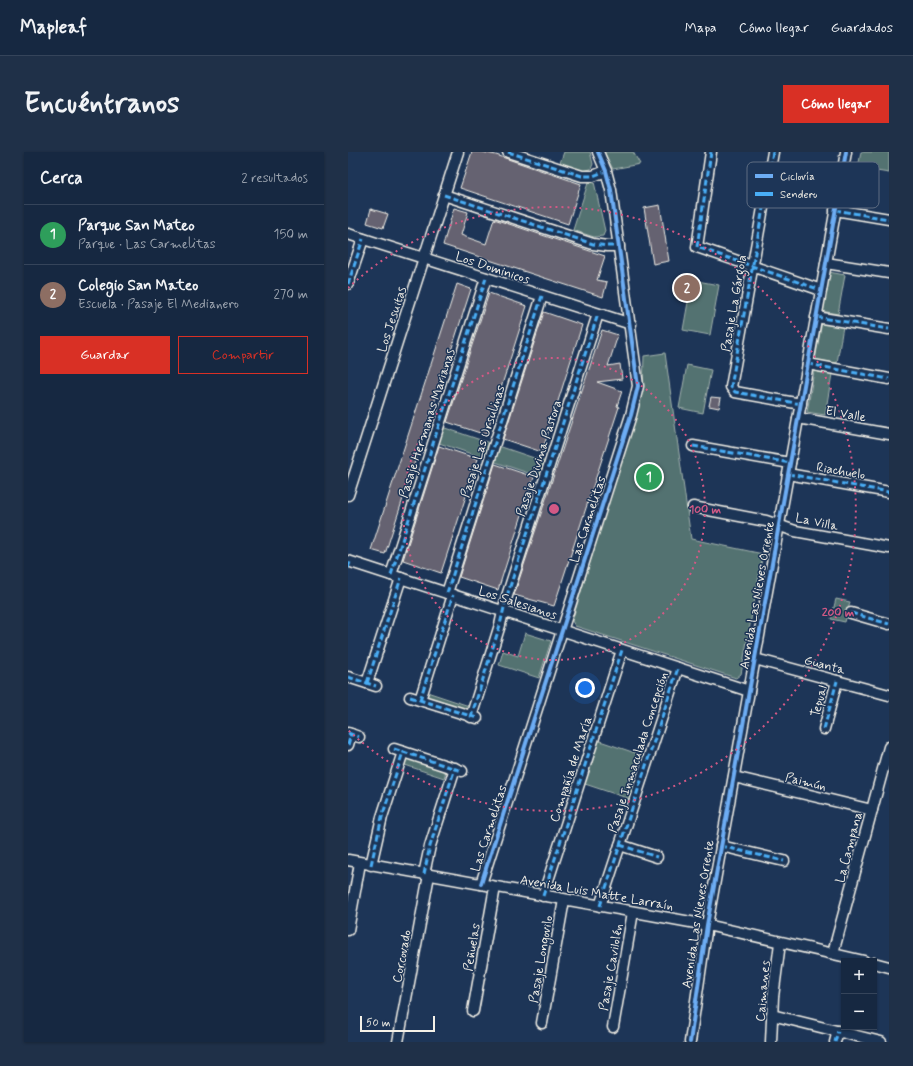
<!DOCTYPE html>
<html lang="es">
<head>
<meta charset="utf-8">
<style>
	:root { --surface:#162841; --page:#1f3048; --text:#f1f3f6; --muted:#9ea6b1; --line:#35445a; --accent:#d93025 }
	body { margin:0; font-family:Mynerve,sans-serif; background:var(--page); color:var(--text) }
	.controls { position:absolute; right:12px; bottom:12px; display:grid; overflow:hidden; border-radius:0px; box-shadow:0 1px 3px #0004 }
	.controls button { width:36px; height:36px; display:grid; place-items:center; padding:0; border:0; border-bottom:1px solid var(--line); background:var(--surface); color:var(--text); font:20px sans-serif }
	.scale { position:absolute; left:12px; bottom:10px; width:75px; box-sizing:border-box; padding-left:4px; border:2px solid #f4f1e8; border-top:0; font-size:11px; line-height:14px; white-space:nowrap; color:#f4f1e8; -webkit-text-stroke:3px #1d3557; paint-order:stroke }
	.you { position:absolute; left:237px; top:536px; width:14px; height:14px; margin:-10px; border:3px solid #fff; border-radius:50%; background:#1a73e8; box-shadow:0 0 0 6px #1a73e833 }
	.badge { display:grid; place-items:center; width:26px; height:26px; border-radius:50%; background:var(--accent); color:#fff; font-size:13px; font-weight:700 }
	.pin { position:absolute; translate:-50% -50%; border:2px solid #fff; box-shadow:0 1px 4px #0006 }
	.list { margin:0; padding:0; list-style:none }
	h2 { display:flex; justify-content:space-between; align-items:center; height:52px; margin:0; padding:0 16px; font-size:17px }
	h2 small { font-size:13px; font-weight:400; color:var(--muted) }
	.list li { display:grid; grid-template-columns:26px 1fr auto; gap:12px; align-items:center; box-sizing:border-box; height:60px; padding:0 16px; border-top:1px solid var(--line) }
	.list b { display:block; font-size:15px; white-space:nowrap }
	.list p { margin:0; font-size:13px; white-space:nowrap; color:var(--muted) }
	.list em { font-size:13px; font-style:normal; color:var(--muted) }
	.actions { display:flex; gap:8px; padding:12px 16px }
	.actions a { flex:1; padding:9px 0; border:1px solid var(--accent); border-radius:0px; text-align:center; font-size:14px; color:var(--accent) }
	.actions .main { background:var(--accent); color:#fff }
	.map { position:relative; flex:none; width:541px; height:890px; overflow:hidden; border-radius:0px }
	header { display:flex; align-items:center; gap:24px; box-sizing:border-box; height:56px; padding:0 20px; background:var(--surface); border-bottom:1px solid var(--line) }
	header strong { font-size:19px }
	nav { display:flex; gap:22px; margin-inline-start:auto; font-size:14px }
	.intro { display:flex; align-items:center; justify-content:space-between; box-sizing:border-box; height:96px; padding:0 24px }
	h1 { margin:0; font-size:28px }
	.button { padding:10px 18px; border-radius:0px; background:var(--accent); color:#fff; font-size:14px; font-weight:700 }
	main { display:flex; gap:24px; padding:0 24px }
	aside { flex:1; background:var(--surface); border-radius:0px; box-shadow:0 1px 3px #0004 }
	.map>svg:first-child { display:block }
	.green { fill:#527271; stroke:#a3b2ac }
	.building { fill:#656271; stroke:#f4f1e8 }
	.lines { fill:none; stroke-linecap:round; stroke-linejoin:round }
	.minor-casing { stroke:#f4f1e8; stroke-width:13 }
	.minor { stroke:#1d3557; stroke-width:10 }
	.quiet { stroke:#49aef6; stroke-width:3; stroke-dasharray:6 3; stroke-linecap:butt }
	.cycleway-casing { stroke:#1d3557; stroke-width:6 }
	.cycleway { stroke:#6dadf4; stroke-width:4 }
	.ring { fill:none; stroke:#d15985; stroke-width:2; stroke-dasharray:2 4 }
	.labels { text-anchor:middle; stroke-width:3; stroke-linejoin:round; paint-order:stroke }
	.street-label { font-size:13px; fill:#f4f1e8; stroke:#1d3557 }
	.key { fill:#1d3557; stroke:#5e6d82; stroke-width:1 }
	.key-label { font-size:11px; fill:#f4f1e8 }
	.centre { fill:#d15985; stroke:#1d3557; stroke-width:2 }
	.ring-label { font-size:12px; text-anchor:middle; font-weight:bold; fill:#d15985; stroke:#1d3557; stroke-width:3; stroke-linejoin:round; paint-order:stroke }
</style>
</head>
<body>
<header>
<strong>Mapleaf</strong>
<nav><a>Mapa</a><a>Cómo llegar</a><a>Guardados</a></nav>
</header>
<div class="intro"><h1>Encuéntranos</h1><a class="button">Cómo llegar</a></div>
<main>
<aside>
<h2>Cerca<small>2 resultados</small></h2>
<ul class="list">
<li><span class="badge" style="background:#2e9e5b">1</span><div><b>Parque San Mateo</b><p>Parque · Las Carmelitas</p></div><em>150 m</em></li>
<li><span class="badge" style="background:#8d6e63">2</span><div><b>Colegio San Mateo</b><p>Escuela · Pasaje El Medianero</p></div><em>270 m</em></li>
</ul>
<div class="actions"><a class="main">Guardar</a><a>Compartir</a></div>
</aside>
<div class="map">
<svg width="541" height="890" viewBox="0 0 541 890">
	<rect width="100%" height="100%" fill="#1d3557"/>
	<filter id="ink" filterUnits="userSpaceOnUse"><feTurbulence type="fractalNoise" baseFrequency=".025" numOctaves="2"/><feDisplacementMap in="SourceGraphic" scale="8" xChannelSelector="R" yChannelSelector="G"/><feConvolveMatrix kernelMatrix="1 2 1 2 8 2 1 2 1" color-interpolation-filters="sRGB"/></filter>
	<g filter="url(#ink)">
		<g class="green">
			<polygon points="216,0 242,0 245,12 243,17 234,19 212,11"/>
			<polygon points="256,0 285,0 292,12 265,17"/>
			<polygon points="513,0 541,0 541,21 510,16"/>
			<polygon points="246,30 257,79 255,84 246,85 225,78 240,31"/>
			<polygon points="481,120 497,123 490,162 474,159"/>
			<polygon points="344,128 371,133 362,183 335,178"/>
			<polygon points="474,170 495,174 489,211 467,208"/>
			<polygon points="317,201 343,387 415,402 393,522 388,526 227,474 224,469 295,237 296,204"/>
			<polygon points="339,213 363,218 355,261 331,256"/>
			<polygon points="466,219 484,222 477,263 459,260"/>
			<polygon points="94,275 198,310 192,325 88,290"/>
			<polygon points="488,447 502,450 497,470 483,467"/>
			<polygon points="177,481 203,489 191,526 151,513 155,499 170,504"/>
			<polygon points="79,540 124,555 121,562 77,547"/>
			<polygon points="249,588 296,604 282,647 234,631"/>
			<polygon points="56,605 98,619 96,626 54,612"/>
		</g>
		<g class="building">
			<polygon points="124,0 134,0 148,3 233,32 220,72 112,36"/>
			<polygon points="312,53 321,109 305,112 296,56"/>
			<polygon points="106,56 120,60 113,83 118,85 138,92 146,67 257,104 249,128 259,130 255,145 95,93"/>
			<polygon points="23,57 40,62 35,76 19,71"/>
			<polygon points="109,132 123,137 37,402 23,398"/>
			<polygon points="141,141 179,154 138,283 99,270"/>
			<polygon points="196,160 234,173 194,300 155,287"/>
			<polygon points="254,178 270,183 260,214 272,212 274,227 249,230 274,239 269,254 271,255 206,454 166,443"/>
			<polygon points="363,245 373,246 371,256 361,254"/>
			<polygon points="91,294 130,307 93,421 55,408"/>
			<polygon points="147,312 186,325 150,438 111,425"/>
		</g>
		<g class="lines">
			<g class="minor-casing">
				<g id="minor">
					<polyline points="160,0 234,24 245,24 258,19"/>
					<polyline points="363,0 349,95 473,138"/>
					<polyline points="425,0 383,235 387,240 453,252"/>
					<polyline points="96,43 245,92 259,94 271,94"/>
					<polyline points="487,58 541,67"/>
					<polyline points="0,82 283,172"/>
					<polyline points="478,111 541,121"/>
					<polyline points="0,132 15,87"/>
					<polyline points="468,165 541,177"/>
					<polyline points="460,212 541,227"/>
					<polyline points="450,266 541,282"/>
					<polyline points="345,294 442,311"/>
					<polyline points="440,322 541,340"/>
					<polyline points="0,343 110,0"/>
					<polyline points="345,355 418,369 447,379 541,396"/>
					<polyline points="0,409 401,539"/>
					<polyline points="43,423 138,126"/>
					<polyline points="99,441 194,144"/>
					<polyline points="503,461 541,472"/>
					<polyline points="407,507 541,543"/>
					<polyline points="0,525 28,534"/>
					<polyline points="19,531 53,426"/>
					<polyline points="62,545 129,566"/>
					<polyline points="72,548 105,443"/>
					<polyline points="123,565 152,473 158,447 250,162"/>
					<polyline points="476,577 489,529"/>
					<polyline points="0,581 11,585"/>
					<polyline points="0,593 3,582"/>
					<polyline points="46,597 114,619"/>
					<polyline points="386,625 524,658"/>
					<polyline points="272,693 309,705"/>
					<polyline points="373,694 436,709"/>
					<polyline points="0,708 359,773 516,809"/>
					<polyline points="23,713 34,665 55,600"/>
					<polyline points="76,722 82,694 107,616"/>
					<polyline points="133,732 283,263 290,234 263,38 258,19 250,0"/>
					<polyline points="195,744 274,498"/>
					<polyline points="252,754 330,516"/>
					<polyline points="0,778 12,711"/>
					<polyline points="485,801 541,595"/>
					<polyline points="526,811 541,815"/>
					<polyline points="125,859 147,735"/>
					<polyline points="424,863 533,890"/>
					<polyline points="194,871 216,748"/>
					<polyline points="265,875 285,760"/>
					<polyline points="50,890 81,723"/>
					<polyline points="342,890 359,773 498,0"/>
					<polyline points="423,890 425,845 432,791"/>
					<polyline points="487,890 490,879"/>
				</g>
			</g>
			<use href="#minor" class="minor"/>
			<g class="quiet">
				<polyline points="160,0 234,24 245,24 258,19"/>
				<polyline points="363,0 349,95 473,138"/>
				<polyline points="425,0 383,235 387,240 453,252"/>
				<polyline points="96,43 245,92 259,94 271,94"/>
				<polyline points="487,58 541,67"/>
				<polyline points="0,132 15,87"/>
				<polyline points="468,165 541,177"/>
				<polyline points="460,212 541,227"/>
				<polyline points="345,294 442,311"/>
				<polyline points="440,322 541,340"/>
				<polyline points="0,416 2,410"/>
				<polyline points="43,423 138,126"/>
				<polyline points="99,441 194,144"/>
				<polyline points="503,461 541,472"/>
				<polyline points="0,525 28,534"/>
				<polyline points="19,531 53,426"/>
				<polyline points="62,545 129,566"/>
				<polyline points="72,548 105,443"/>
				<polyline points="123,565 152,473 158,447 250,162"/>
				<polyline points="476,577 489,529"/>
				<polyline points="0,581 11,585"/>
				<polyline points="0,593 3,582"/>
				<polyline points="46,597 114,619"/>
				<polyline points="272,693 309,705"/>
				<polyline points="373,694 436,709"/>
				<polyline points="23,713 34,665 55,600"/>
				<polyline points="76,722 82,694 107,616"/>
				<polyline points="195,744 274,498"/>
				<polyline points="252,754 330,516"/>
				<polyline points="487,890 490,879"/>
			</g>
			<g class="cycleway-casing">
				<g id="cycleway">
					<polyline points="133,732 283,263 290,234 263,38 258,19 250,0"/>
					<polyline points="342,890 359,773 498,0"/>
				</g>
			</g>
			<use href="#cycleway" class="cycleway"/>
		</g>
	</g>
	<g class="ring">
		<circle cx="206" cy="357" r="151"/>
		<path d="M0 136A302 302 0 1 1 0 578"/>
	</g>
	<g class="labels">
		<g class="street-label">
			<text transform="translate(145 115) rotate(18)" y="5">Los Dominicos</text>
			<text transform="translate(385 151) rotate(-80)" y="5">Pasaje La Gárgola</text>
			<text transform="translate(43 167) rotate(-72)" y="5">Los Jesuitas</text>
			<text transform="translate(498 261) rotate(10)" y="5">El Valle</text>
			<text transform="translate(78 271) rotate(-72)" y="5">Pasaje Hermanas Marianas</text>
			<text transform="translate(134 289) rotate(-72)" y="5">Pasaje Las Ursulinas</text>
			<text transform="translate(190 306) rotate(-72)" y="5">Pasaje Divina Pastora</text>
			<text transform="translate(493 318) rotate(10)" y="5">Riachuelo</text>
			<text transform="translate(239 367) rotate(-72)" y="5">Las Carmelitas</text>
			<text transform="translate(469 369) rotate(12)" y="5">La Villa</text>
			<text transform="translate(408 443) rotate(-80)" y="5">Avenida Las Nieves Oriente</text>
			<text transform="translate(170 450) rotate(18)" y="5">Los Salesianos</text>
			<text transform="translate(477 512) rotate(15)" y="5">Guanta</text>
			<text transform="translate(470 549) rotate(-75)" y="5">Tepual</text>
			<text transform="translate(289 600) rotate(-72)" y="5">Pasaje Inmaculada Concepción</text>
			<text transform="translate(222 617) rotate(-72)" y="5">Compañía de María</text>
			<text transform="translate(458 629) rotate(14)" y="5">Paimún</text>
			<text transform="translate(140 676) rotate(-72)" y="5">Las Carmelitas</text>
			<text transform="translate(500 695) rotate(-75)" y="5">La Campana</text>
			<text transform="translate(249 740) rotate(10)" y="5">Avenida Luis Matte Larraín</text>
			<text transform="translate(349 762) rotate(-81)" y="5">Avenida Las Nieves Oriente</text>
			<text transform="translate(123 795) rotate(-80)" y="5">Peñuelas</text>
			<text transform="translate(53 804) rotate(-79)" y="5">Corcovado</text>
			<text transform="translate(192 807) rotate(-80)" y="5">Pasaje Longovilo</text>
			<text transform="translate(262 815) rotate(-80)" y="5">Pasaje Cavilolén</text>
			<text transform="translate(414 839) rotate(-85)" y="5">Caimanes</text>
		</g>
	</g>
	<rect x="399" y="10" width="132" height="46" rx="6" class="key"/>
	<rect x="407" y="22" width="18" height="4" fill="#6dadf4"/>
	<rect x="407" y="40" width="18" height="4" fill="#49aef6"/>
	<g class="key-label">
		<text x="432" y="28">Ciclovía</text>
		<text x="432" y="46">Sendero</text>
	</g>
	<circle cx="206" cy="357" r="6" class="centre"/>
	<g class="ring-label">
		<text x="357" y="361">100 m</text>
		<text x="490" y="464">200 m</text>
	</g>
</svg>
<div class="controls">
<button>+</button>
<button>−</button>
</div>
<div class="scale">50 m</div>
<div class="you"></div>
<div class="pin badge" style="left:301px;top:325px;background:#2e9e5b">1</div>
<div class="pin badge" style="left:339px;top:136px;background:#8d6e63">2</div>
</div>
</main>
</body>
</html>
